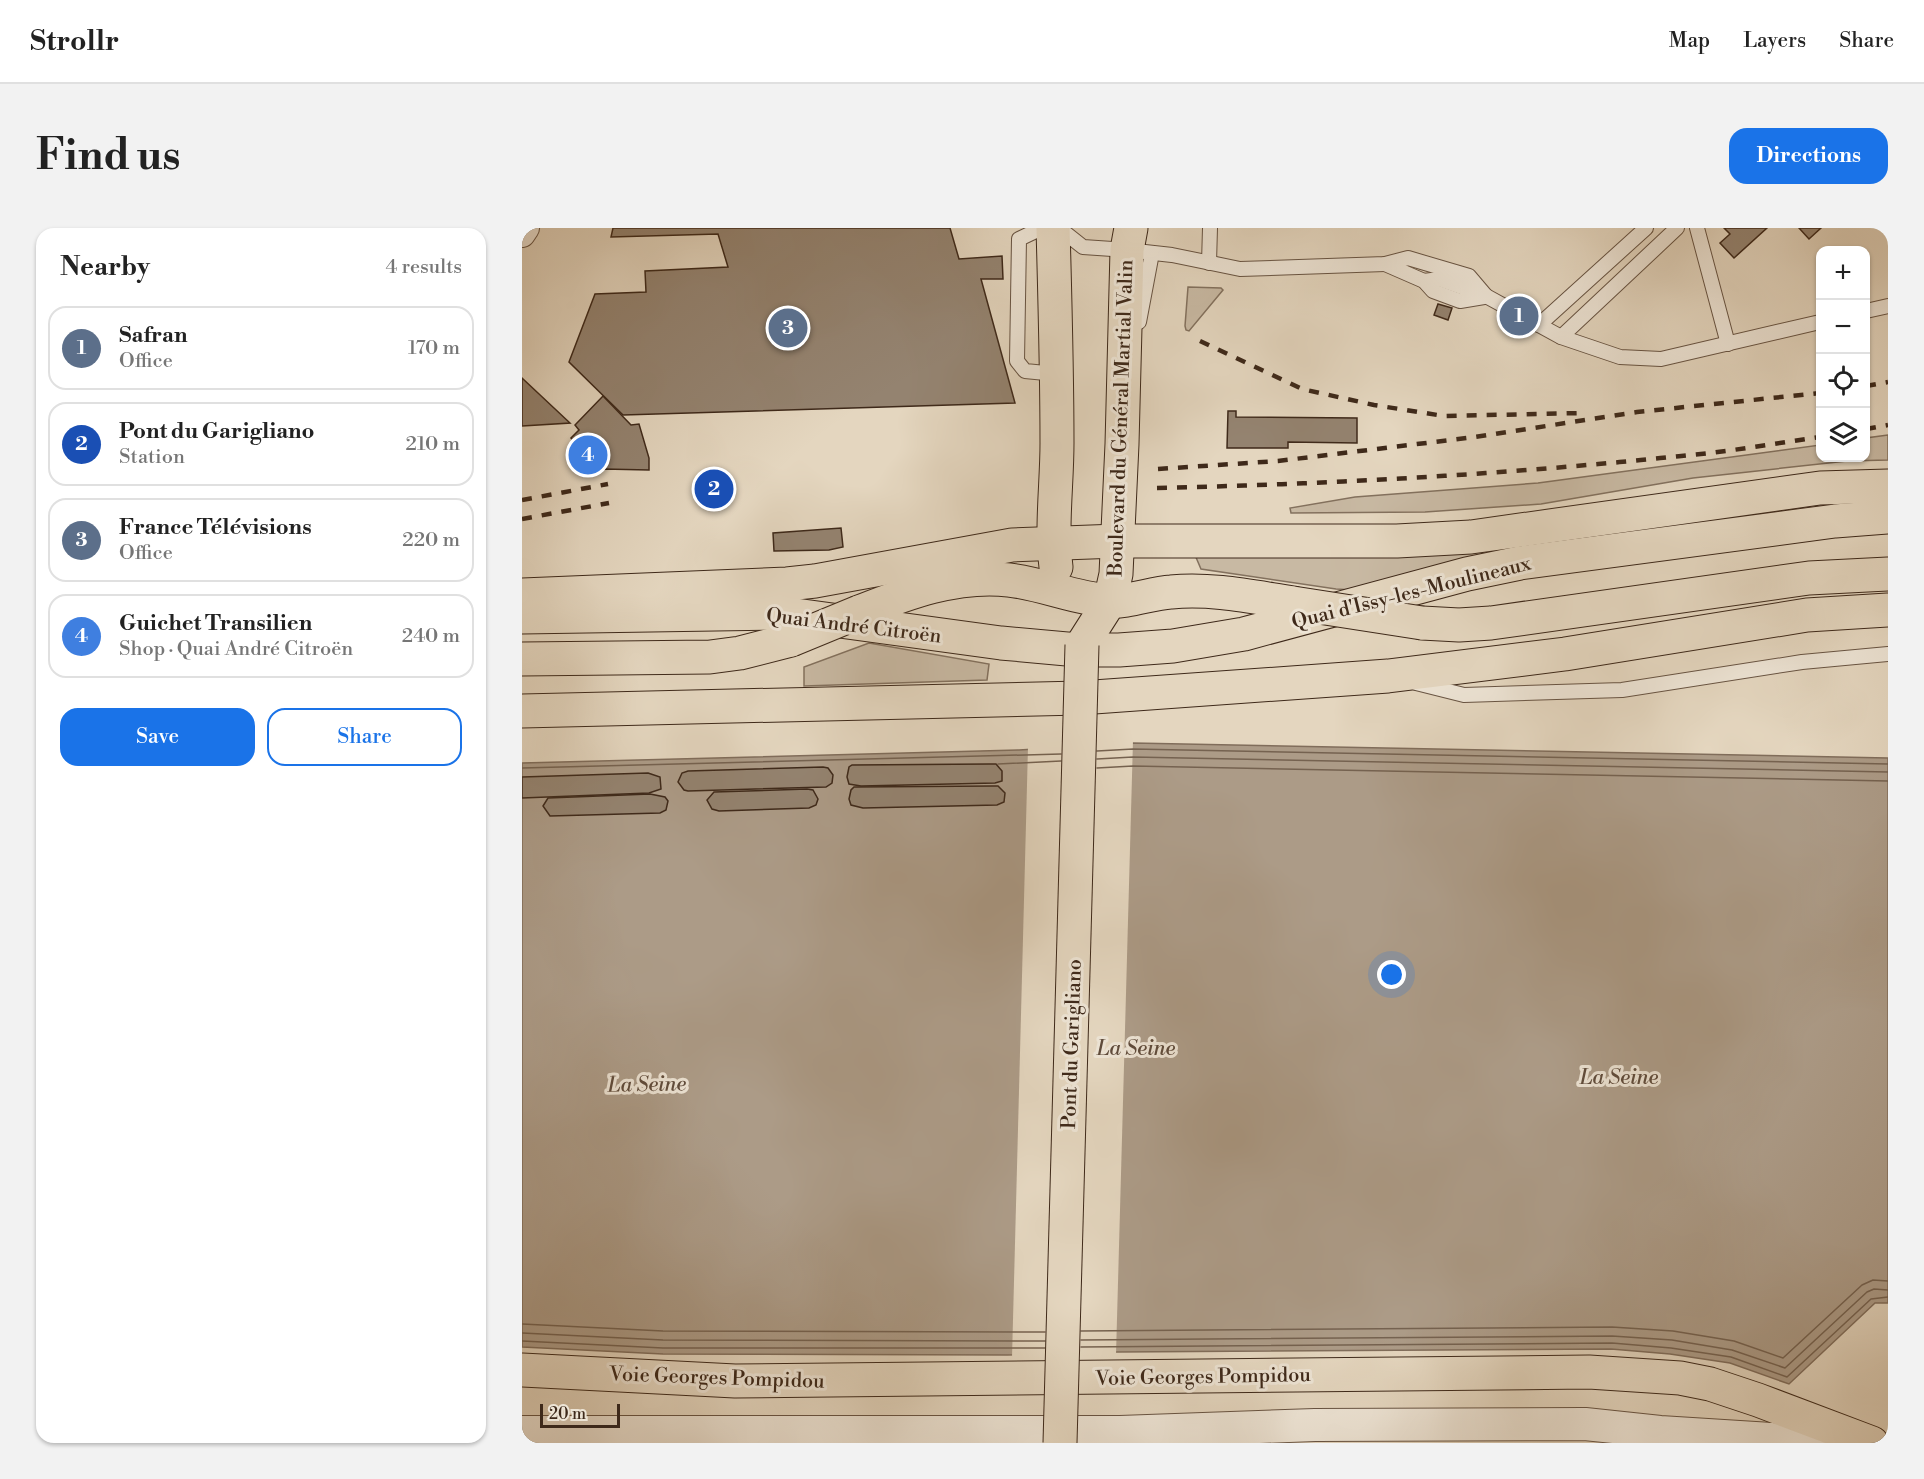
<!DOCTYPE html>
<html lang="en">
<head>
<meta charset="utf-8">
<style>
	:root { --surface:#fff; --page:#f2f2f2; --text:#222; --muted:#767676; --line:#e0e0e0; --accent:#1a73e8 }
	body { margin:0; font-family:"Libre Bodoni",serif; background:var(--page); color:var(--text) }
	.controls { position:absolute; right:18px; top:18px; display:grid; overflow:hidden; border-radius:12px; box-shadow:0 2px 4px #0004 }
	.controls button { width:54px; height:54px; display:grid; place-items:center; padding:0; border:0; border-bottom:2px solid var(--line); background:var(--surface); color:var(--text); font:30px sans-serif }
	.scale { position:absolute; left:18px; bottom:15px; width:80px; box-sizing:border-box; padding-left:6px; border:3px solid #3e291a; border-top:0; font-size:16px; line-height:21px; white-space:nowrap; color:#3e291a; -webkit-text-stroke:4px #ede4d5; paint-order:stroke }
	.you { position:absolute; left:870px; top:747px; width:21px; height:21px; margin:-15px; border:4px solid #fff; border-radius:50%; background:#1a73e8; box-shadow:0 0 0 9px #1a73e833 }
	.badge { display:grid; place-items:center; width:39px; height:39px; border-radius:50%; background:var(--accent); color:#fff; font-size:20px; font-weight:700 }
	.pin { position:absolute; translate:-50% -50%; border:3px solid #fff; box-shadow:0 2px 6px #0006 }
	.list { margin:0; padding:0; list-style:none }
	h2 { display:flex; justify-content:space-between; align-items:center; height:78px; margin:0; padding:0 24px; font-size:26px }
	h2 small { font-size:20px; font-weight:400; color:var(--muted) }
	.list li { display:grid; grid-template-columns:39px 1fr auto; gap:18px; align-items:center; box-sizing:border-box; height:84px; margin:0 12px 12px; padding:0 12px; border:2px solid var(--line); border-radius:18px }
	.list b { display:block; font-size:22px; white-space:nowrap }
	.list p { margin:0; font-size:20px; white-space:nowrap; color:var(--muted) }
	.list em { font-size:20px; font-style:normal; color:var(--muted) }
	.actions { display:flex; gap:12px; padding:18px 24px }
	.actions a { flex:1; padding:14px 0; border:2px solid var(--accent); border-radius:18px; text-align:center; font-size:21px; color:var(--accent) }
	.actions .main { background:var(--accent); color:#fff }
	.icon { flex:none; width:33px; height:33px; fill:none; stroke:currentColor; stroke-width:2; stroke-linecap:round; stroke-linejoin:round }
	.map { position:relative; flex:none; width:1366px; height:1215px; overflow:hidden; border-radius:18px }
	header { display:flex; align-items:center; gap:36px; box-sizing:border-box; height:84px; padding:0 30px; background:var(--surface); border-bottom:2px solid var(--line) }
	header strong { font-size:28px }
	nav { display:flex; gap:33px; margin-inline-start:auto; font-size:21px }
	.intro { display:flex; align-items:center; justify-content:space-between; box-sizing:border-box; height:144px; padding:0 36px }
	h1 { margin:0; font-size:42px }
	.button { padding:15px 27px; border-radius:18px; background:var(--accent); color:#fff; font-size:21px; font-weight:700 }
	main { display:flex; gap:36px; padding:0 36px }
	aside { flex:1; background:var(--surface); border-radius:18px; box-shadow:0 2px 4px #0004 }
	.map>svg:first-child { display:block }
	.green { fill:#c8b9a3; stroke:#83715e; stroke-width:1.5 }
	.water { fill:#ac9b87; stroke:#806d5b; stroke-width:1.5 }
	.pier { fill:#e4d6bf }
	.lines { fill:none; stroke-linecap:round; stroke-linejoin:round }
	.shore { stroke:#756250; stroke-width:1.5 }
	.building { fill:#948370; stroke:#3e291a; stroke-width:1.5 }
	.service-casing { stroke:#685443; stroke-width:16 }
	.minor-casing { stroke:#685443; stroke-width:28 }
	.tertiary-casing { stroke:#685443; stroke-width:34 }
	.primary-casing { stroke:#3e291a; stroke-width:35 }
	.service { stroke:#ede4d5; stroke-width:14 }
	.minor { stroke:#ede4d5; stroke-width:26 }
	.tertiary { stroke:#ede4d5; stroke-width:32 }
	.primary { stroke:#e4d6bf; stroke-width:33 }
	.rail { stroke:#3e291a; stroke-width:4.5; stroke-dasharray:10 10; stroke-linecap:butt }
	.primary-bridge-casing { stroke:#3e291a; stroke-width:35; stroke-linecap:butt }
	.primary-bridge { stroke:#e4d6bf; stroke-width:33 }
	.labels { text-anchor:middle; stroke-width:6; stroke-linejoin:round; paint-order:stroke }
	.street-label { font-size:20px; fill:#3e291a; stroke:#ede4d5 }
	.water-label { font-size:21px; font-style:italic; fill:#5f4b3b; stroke:#ede4d5 }
</style>
</head>
<body>
<header>
<strong>Strollr</strong>
<nav><a>Map</a><a>Layers</a><a>Share</a></nav>
</header>
<div class="intro"><h1>Find us</h1><a class="button">Directions</a></div>
<main>
<aside>
<h2>Nearby<small>4 results</small></h2>
<ul class="list">
<li><span class="badge" style="background:#5c6f8a">1</span><div><b>Safran</b><p>Office</p></div><em>170 m</em></li>
<li><span class="badge" style="background:#1a4fb4">2</span><div><b>Pont du Garigliano</b><p>Station</p></div><em>210 m</em></li>
<li><span class="badge" style="background:#5c6f8a">3</span><div><b>France Télévisions</b><p>Office</p></div><em>220 m</em></li>
<li><span class="badge" style="background:#3f7fe0">4</span><div><b>Guichet Transilien</b><p>Shop · Quai André Citroën</p></div><em>240 m</em></li>
</ul>
<div class="actions"><a class="main">Save</a><a>Share</a></div>
</aside>
<div class="map">
<svg width="1366" height="1215" viewBox="0 0 1366 1215">
	<rect width="100%" height="100%" fill="#e4d6bf"/>
	<filter id="stains"><feTurbulence type="fractalNoise" baseFrequency=".00333" numOctaves="4"/><feColorMatrix values="0 0 0 0 .2 0 0 0 0 .09 0 0 0 0 .02 0 0 0 .5 -.17"/></filter>
	<radialGradient id="worn" r=".72"><stop offset=".6" stop-color="#630" stop-opacity="0"/><stop offset="1" stop-color="#630" stop-opacity=".3"/></radialGradient>
	<g class="green">
		<polygon points="666,59 699,60 701,62 667,103 664,102 663,98"/>
		<polygon points="1366,207 1366,232 1325,233 1171,250 1019,276 903,284 769,285 768,280 833,269 1016,255 1298,217 1298,230 1344,230 1344,210"/>
		<polygon points="961,320 960,334 848,363 814,361 679,341 673,327"/>
		<polygon points="347,415 467,436 465,452 282,458 282,439"/>
	</g>
	<polygon class="water" points="611,515 1366,530 1366,1075 1353,1075 1267,1156 1208,1135 1148,1126 1089,1121 595,1124 485,1127 141,1126 0,1119 0,535 497,522"/>
	<polygon class="pier" points="611,512 594,1127 490,1130 506,519"/>
	<g class="lines">
		<g class="shore">
			<polyline points="575,523 611,521 1366,536"/>
			<polyline points="575,531 611,529 1366,544"/>
			<polyline points="476,536 539,533"/>
			<polyline points="0,540 539,526"/>
			<polyline points="575,540 611,538 1366,553"/>
			<polyline points="0,1096 141,1103 523,1104"/>
			<polyline points="559,1103 1090,1099 1151,1103 1212,1113 1261,1130 1340,1057 1351,1052 1366,1053"/>
			<polyline points="0,1105 141,1112 523,1113"/>
			<polyline points="559,1112 1090,1108 1150,1112 1210,1122 1263,1140 1345,1064 1352,1061 1366,1062"/>
			<polyline points="0,1113 141,1120 523,1120"/>
			<polyline points="559,1119 1090,1115 1149,1120 1209,1129 1265,1149 1349,1071 1366,1069"/>
		</g>
	</g>
	<g class="building">
		<polygon points="91,0 428,0 437,31 480,28 481,51 459,51 493,175 101,187 47,134 73,66 124,64 123,43 206,39 196,6 89,9"/>
		<polygon points="1202,0 1245,0 1212,30 1198,15 1208,6"/>
		<polygon points="1277,0 1299,0 1287,11"/>
		<polygon points="916,76 930,80 926,92 912,87"/>
		<polygon points="0,150 48,195 0,198"/>
		<polygon points="81,168 109,197 117,196 127,230 127,242 81,241 73,243 62,240 47,223 55,216 49,210 57,202 53,197"/>
		<polygon points="706,183 714,183 714,189 835,190 835,215 766,214 766,220 705,220"/>
		<polygon points="319,300 321,319 307,322 252,323 251,305"/>
		<polygon points="467,536 474,536 480,543 480,553 473,555 339,558 327,556 325,549 327,539 330,537"/>
		<polygon points="301,539 306,540 311,547 310,555 304,559 166,563 162,562 156,554 160,545 166,543"/>
		<polygon points="126,545 138,549 139,561 127,565 0,570 0,549"/>
		<polygon points="470,558 476,558 483,565 482,574 475,577 341,580 329,577 327,571 329,562 332,559"/>
		<polygon points="285,561 291,562 296,571 294,577 287,580 197,583 190,581 185,572 192,564"/>
		<polygon points="128,566 143,569 146,573 144,582 138,585 28,588 21,578 26,570"/>
	</g>
	<g class="lines">
		<g class="service-casing">
			<g id="service">
				<polyline points="520,0 497,11 495,133 503,143 534,146"/>
				<polyline points="537,0 561,19 605,22 650,27 718,41 863,36 886,30 947,48 964,68"/>
				<polyline points="1175,0 1206,116"/>
				<polyline points="687,35 688,0"/>
				<polyline points="863,36 902,53 911,63 938,73 962,69"/>
				<polyline points="902,53 917,51 964,68 1039,109 1098,129 1139,131 1298,94"/>
				<polyline points="1344,83 1366,78"/>
				<polyline points="617,94 630,25"/>
				<polyline points="1017,97 1124,0"/>
				<polyline points="1039,109 1155,0"/>
				<polyline points="894,455 942,467 1100,462 1280,434 1366,426"/>
			</g>
		</g>
		<g class="minor-casing">
			<polyline id="minor" points="0,6 4,0"/>
		</g>
		<g class="tertiary-casing">
			<polyline id="tertiary" points="0,1204 598,1204 793,1197 1063,1196 1138,1204 1313,1215"/>
		</g>
		<g class="primary-casing">
			<g id="primary">
				<path d="M 531,0 C 533,72 535,143 535,215 C 535,256 529,298 534,339"/>
				<polyline points="0,367 265,356 293,353 490,317 596,313 875,313 949,309 1298,260 1366,258"/>
				<path d="M 337,384 C 385,365 435,346 487,352 C 521,356 552,370 586,373 C 606,375 629,365 649,364 C 690,360 731,369 771,375"/>
				<polyline points="0,389 259,385 479,415 556,422 597,422 651,418 722,406 945,346 998,335 1313,293 1366,289"/>
				<polyline points="900,395 937,397 969,395 1287,350 1366,346"/>
				<polyline points="560,417 588,373 594,346 600,216 605,22 609,0"/>
				<polyline points="0,431 188,429 218,425 269,412"/>
				<polyline points="0,483 558,470 866,448 1043,426 1285,387 1366,382"/>
				<polyline points="0,1142 213,1153 1067,1144 1158,1150 1188,1156 1236,1172 1350,1215"/>
			</g>
		</g>
		<use href="#service" class="service"/>
		<use href="#minor" class="minor"/>
		<use href="#tertiary" class="tertiary"/>
		<use href="#primary" class="primary"/>
		<g class="rail">
			<polyline points="678,113 780,161 852,177 922,188 1061,185"/>
			<polyline points="1344,158 1366,154"/>
			<polyline points="1344,201 1366,197"/>
			<polyline points="636,241 756,233 953,209 1115,184 1298,165"/>
			<path d="M 635,260 C 813,256 991,246 1168,227 C 1212,223 1255,215 1298,209"/>
			<polyline points="0,272 86,256"/>
			<polyline points="0,291 87,275"/>
		</g>
		<g class="primary-bridge-casing">
			<g id="primary-bridge">
				<polyline points="771,375 900,395"/>
				<polyline points="269,412 337,384"/>
				<polyline points="538,1215 560,417"/>
			</g>
		</g>
		<use href="#primary-bridge" class="primary-bridge"/>
	</g>
	<g class="labels">
		<g class="street-label">
			<text transform="translate(598 190) rotate(-88)" y="7">Boulevard du Général Martial Valin</text>
			<text transform="translate(889 364) rotate(-14)" y="7">Quai d'Issy-les-Moulineaux</text>
			<text transform="translate(332 397) rotate(7)" y="7">Quai André Citroën</text>
			<text transform="translate(549 816) rotate(-88)" y="7">Pont du Garigliano</text>
			<text transform="translate(681 1148) rotate(-1)" y="7">Voie Georges Pompidou</text>
			<text transform="translate(195 1149) rotate(2)" y="7">Voie Georges Pompidou</text>
		</g>
		<g class="water-label">
			<text x="614" y="827">La Seine</text>
			<text x="1097" y="856">La Seine</text>
			<text transform="translate(125 856) rotate(-1)" y="7">La Seine</text>
		</g>
	</g>
	<rect width="100%" height="100%" filter="url(#stains)"/>
	<rect width="100%" height="100%" fill="url(#worn)"/>
</svg>
<div class="controls">
<button>+</button>
<button>−</button>
<button><svg class="icon" aria-label="locate" viewBox="0 0 24 24"><circle cx="12" cy="12" r="6"/><path d="M12 2v4M12 18v4M2 12h4M18 12h4"/></svg></button>
<button><svg class="icon" aria-label="layers" viewBox="0 0 24 24"><path d="M12 4l9 5-9 5-9-5zM3 14l9 5 9-5"/></svg></button>
</div>
<div class="scale">20 m</div>
<div class="you"></div>
<div class="pin badge" style="left:997px;top:88px;background:#5c6f8a">1</div>
<div class="pin badge" style="left:192px;top:261px;background:#1a4fb4">2</div>
<div class="pin badge" style="left:266px;top:100px;background:#5c6f8a">3</div>
<div class="pin badge" style="left:66px;top:227px;background:#3f7fe0">4</div>
</div>
</main>
</body>
</html>
